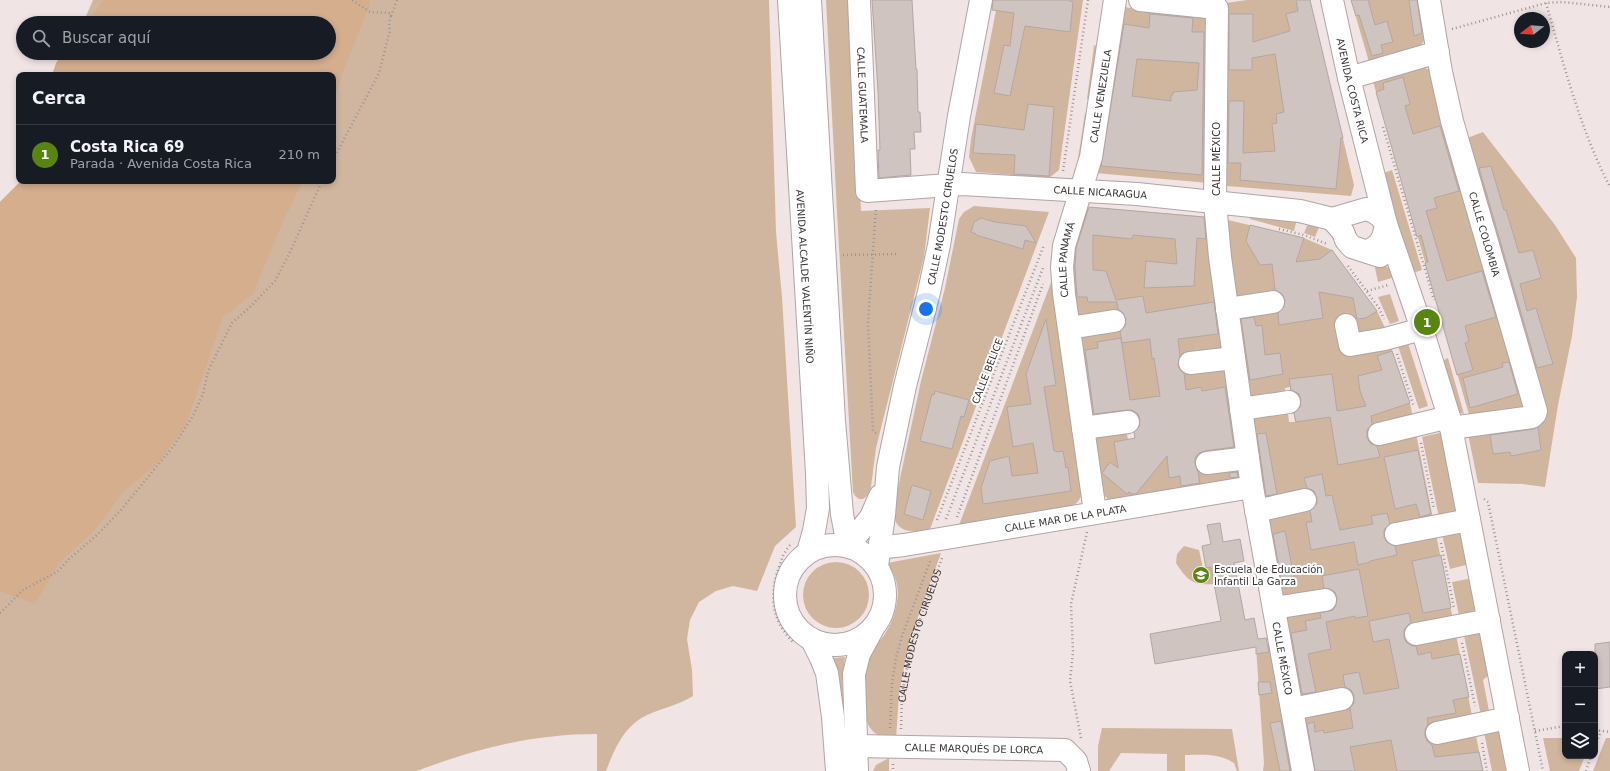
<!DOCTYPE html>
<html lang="es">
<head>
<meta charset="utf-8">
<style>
	:root { --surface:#171b24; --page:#242831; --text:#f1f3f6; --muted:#9ea1a6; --line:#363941; --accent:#588410 }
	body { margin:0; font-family:"DejaVu Sans",sans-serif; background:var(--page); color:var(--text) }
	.controls { position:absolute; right:12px; bottom:12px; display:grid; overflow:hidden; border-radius:8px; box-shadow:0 2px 6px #0003 }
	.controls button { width:36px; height:36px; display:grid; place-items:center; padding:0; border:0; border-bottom:1px solid var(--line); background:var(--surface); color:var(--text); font:20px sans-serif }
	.compass { position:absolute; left:1514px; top:12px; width:36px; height:36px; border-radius:50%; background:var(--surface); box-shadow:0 2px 6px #0003; rotate:253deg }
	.you { position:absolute; left:926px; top:309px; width:14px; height:14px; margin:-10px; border:3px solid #fff; border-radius:50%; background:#1a73e8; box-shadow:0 0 0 6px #1a73e833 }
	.badge { display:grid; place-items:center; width:26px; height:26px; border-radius:50%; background:var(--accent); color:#fff; font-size:13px; font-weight:700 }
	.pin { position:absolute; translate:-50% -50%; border:2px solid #fff; box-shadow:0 1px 4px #0006 }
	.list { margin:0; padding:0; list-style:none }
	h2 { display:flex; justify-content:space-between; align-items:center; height:52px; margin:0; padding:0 16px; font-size:17px }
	h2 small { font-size:13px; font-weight:400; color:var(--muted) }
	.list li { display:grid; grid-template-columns:26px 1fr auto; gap:12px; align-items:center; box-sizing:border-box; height:60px; padding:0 16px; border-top:1px solid var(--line) }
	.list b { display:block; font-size:15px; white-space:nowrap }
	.list p { margin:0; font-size:13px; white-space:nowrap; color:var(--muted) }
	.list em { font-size:13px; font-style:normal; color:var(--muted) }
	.icon { flex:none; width:22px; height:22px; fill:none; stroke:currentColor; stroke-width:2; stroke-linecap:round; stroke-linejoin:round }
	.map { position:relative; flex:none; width:1610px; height:771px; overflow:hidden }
	.search { position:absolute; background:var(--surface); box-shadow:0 2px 6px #0003; left:16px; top:16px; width:320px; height:44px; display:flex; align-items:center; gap:10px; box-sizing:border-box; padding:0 14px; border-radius:22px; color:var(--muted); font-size:15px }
	.panel { position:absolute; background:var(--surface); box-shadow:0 2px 6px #0003; left:16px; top:72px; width:320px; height:112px; border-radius:8px }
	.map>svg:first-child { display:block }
	.green { fill:#d1b69f }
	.forest { fill:#d4ae8d }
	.building { fill:#d0c4c0; stroke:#b3a7a3; fill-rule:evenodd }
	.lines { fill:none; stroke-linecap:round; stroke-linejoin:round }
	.minor-casing { stroke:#b1a4a4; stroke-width:24 }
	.path { stroke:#9c9393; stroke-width:2.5; stroke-dasharray:1 3; stroke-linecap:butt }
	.minor { stroke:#fff; stroke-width:22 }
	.labels { text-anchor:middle; stroke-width:4; stroke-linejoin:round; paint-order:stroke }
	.street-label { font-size:10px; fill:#393434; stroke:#fff }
	.poi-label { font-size:10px; fill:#393434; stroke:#fff; text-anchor:start }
</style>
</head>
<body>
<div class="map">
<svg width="1610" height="771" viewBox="0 0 1610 771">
	<rect width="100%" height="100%" fill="#f1e4e4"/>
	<g class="green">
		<path d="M 93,0 L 769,0 L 776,232 L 782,297 L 796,527 L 775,546 L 757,591 L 733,586 L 716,591 L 699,602 L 690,620 L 687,639 L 692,670 L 693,696 C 679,705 663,708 647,715 C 624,726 615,748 606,771 L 597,771 L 597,734 C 557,734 516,740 477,751 C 456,757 436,764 416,771 L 0,771 L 0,202 L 21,181 L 333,181 L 333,75 L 52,75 L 56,63 L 63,53 L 329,53 L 329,23 L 83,23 Z"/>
		<polygon points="826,0 852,0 861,211 930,208 924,257 876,448 871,487 867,496 863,499 859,499 855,496 853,492 837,212"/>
		<polygon points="998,0 1083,0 1059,170 1049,178 976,172 969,157 971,139"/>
		<polygon points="1247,0 1310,0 1354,185 1351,196 1227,186 1226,3"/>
		<polygon points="1351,0 1421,0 1426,38 1419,48 1369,62"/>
		<polygon points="1124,7 1208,18 1209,183 1095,173"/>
		<polygon points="1094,45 1101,48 1094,97 1087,99"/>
		<polygon points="1420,66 1430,70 1526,409 1470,418 1372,78"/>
		<polygon points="1085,113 1092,117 1075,179"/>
		<polygon points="1483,132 1555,225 1576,258 1577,297 1572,336 1558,405 1545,487 1523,484 1478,483 1468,434 1543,422 1462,140"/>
		<polygon points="1392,170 1422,270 1410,274 1381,174"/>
		<path d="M 974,206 L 1049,212 L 930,529 C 913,533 895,534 893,511 L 921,381 L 945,288 L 959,219 L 964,212 Z"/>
		<polygon points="1090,207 1208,217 1243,476 1238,481 1110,501 1104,495 1092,431 1125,426 1128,439 1136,442 1129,400 1122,402 1124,414 1089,423 1076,324 1071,247 1082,211"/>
		<polygon points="1251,214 1297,219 1294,231 1250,219"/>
		<polygon points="1224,219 1304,238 1332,250 1377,311 1388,334 1346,343 1389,341 1410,403 1483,771 1313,771 1263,506 1248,411 1287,405 1289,422 1295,422 1290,387 1285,388 1286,396 1247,405"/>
		<polygon points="1309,221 1320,225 1315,237 1304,233"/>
		<path d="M 1376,263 C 1386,264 1390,268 1395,277 L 1378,282 L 1375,268 Z"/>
		<path d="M 1052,280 L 1083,490 C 1081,498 1078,503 1071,507 L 959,525 Z"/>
		<polygon points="1390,294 1399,321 1390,324 1378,297"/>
		<polygon points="1407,340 1428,406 1419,409 1397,343"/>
		<polygon points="1448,358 1464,414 1455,411 1440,362"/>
		<polygon points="1443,432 1460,515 1440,522 1422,437"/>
		<polygon points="1463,528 1470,564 1450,569 1441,530"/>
		<path d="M 1184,546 L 1199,550 L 1203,568 L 1211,567 L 1214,584 C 1193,586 1187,580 1176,563 L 1177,554 Z"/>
		<path d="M 941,553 L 909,642 L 899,693 L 896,740 C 863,735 866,721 864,692 C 864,684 861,675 863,667 C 866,653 879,644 886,632 C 894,621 900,598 897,585 C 896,577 891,570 887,563 Z"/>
		<circle cx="836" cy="595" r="33"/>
		<polygon points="1473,578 1479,611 1460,620 1452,582"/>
		<polygon points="1463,631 1483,631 1491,673 1483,680 1490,716 1482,720"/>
		<polygon points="1276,644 1299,771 1263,771 1264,763 1256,647"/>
		<polygon points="845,657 842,680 849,771 834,658"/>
		<polygon points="1483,727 1503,727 1511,771 1492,771"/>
		<path d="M 1102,728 L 1232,729 L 1239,771 L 1237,771 L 1234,763 C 1217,753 1205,755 1185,755 L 1185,771 L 1167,771 L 1167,754 L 1121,753 L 1109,771 L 1098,771 L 1098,746 Z"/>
		<polygon points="1543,738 1565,738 1565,756 1585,756 1579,771 1550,771"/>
		<polygon points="1606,738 1610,738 1610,771 1593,771"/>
		<polygon points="889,758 889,771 873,771 876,765"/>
	</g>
	<g class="forest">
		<polygon points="104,0 370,0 370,5 344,69 333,102 333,75 52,75 57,62 64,53 329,53 329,23 86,23"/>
		<polygon points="21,181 303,181 281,226 253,294 223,317 186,425 158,463 124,491 95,530 60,562 35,604 0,591 0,202"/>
	</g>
	<g class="building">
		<polygon points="872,0 912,0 916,69 917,69 918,112 920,112 921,132 914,132 915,149 910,149 911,175 879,178 878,150 880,150 878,91"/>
		<polygon points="993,0 1070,0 1070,1 1073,2 1070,32 1025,26 1010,96 994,93 1004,45 1010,46 1014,13 992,10"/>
		<polygon points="1296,0 1310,0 1343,138 1341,138 1336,189 1240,180 1241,163 1228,163 1229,101 1244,101 1243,153 1275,151 1272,124 1277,123 1276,114 1284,112 1275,54 1252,58 1252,70 1229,70 1229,14 1253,14 1253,42 1290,31 1286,14 1298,11"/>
		<polygon points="1351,0 1368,0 1375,25 1387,21 1393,42 1381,45 1383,53 1372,56 1359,15 1356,16"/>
		<polygon points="1409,0 1417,0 1422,33 1414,36"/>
		<path d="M 1150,14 L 1193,18 L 1192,32 L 1204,32 L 1202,175 L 1101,166 L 1124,24 L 1149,28 ZM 1137,59 L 1199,63 L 1197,90 L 1173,92 L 1173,95 L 1171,95 L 1171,101 L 1132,96 Z"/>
		<polygon points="1403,77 1410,104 1405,106 1413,134 1440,126 1459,191 1434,198 1437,208 1426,211 1447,281 1482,271 1496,317 1465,326 1469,341 1465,343 1473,370 1457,375 1425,263 1428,262 1421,235 1417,237 1376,92 1384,89 1383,83"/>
		<polygon points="1028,104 1054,107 1049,176 1014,174 1015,155 973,153 976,124 1024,130"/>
		<polygon points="1491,166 1504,210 1506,210 1519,253 1533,250 1541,278 1520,284 1527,311 1536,308 1553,364 1537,368 1479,168"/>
		<polygon points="1089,207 1204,217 1206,239 1197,238 1194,286 1144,288 1146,261 1177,264 1175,239 1133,235 1132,239 1093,235 1093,270 1106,271 1116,300 1143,296 1146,313 1214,302 1218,334 1178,339 1180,356 1178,365 1180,370 1184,373 1186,390 1201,387 1202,391 1225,387 1234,447 1205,451 1199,453 1195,458 1195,464 1198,472 1200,483 1181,486 1180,476 1169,478 1167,456 1136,494 1132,494 1129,492 1127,494 1102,473 1110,462 1118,468 1114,442 1135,438 1134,432 1139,427 1140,420 1138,414 1132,410 1127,410 1094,414 1085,350 1098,348 1097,342 1121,338 1130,400 1160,396 1154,358 1152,359 1150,339 1122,343 1120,331 1125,326 1126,319 1123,313 1118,309 1117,302 1088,302 1087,297 1077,297 1075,267 1076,248"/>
		<polygon points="981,218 995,222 1026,226 1036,243 1025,240 1023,249 976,235 976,234 971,232 974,222"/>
		<polygon points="1250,225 1304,238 1296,262 1320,259 1332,250 1377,311 1366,318 1357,319 1353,298 1319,292 1323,318 1279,325 1278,313 1284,307 1285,300 1282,294 1275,290 1272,264 1260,265 1246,241"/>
		<polygon points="1254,317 1256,326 1262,325 1265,355 1280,353 1283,374 1250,380 1241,319"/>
		<polygon points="1046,319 1056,385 1044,387 1054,451 1056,451 1057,452 1063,451 1066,468 1068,467 1071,491 983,504 981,488 990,461 1009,456 1012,476 1038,473 1033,443 1013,447 1007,407 1031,404 1026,374"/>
		<polygon points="1392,351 1410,403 1371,416 1372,424 1367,430 1367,437 1370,443 1377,446 1380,457 1338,465 1330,417 1296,422 1294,413 1300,407 1301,400 1299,394 1291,390 1289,379 1332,374 1337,411 1366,406 1360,391 1358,376 1382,370 1377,356"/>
		<polygon points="1509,362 1518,394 1470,408 1463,378 1503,367 1502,363"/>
		<polygon points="935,391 969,400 964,417 961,416 952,449 920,441 932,394 934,395"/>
		<polygon points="1538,427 1541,450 1511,456 1510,452 1493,454 1490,435 1534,429"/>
		<polygon points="1266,433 1277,494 1266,496 1257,434"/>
		<polygon points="1418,450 1431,514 1420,517 1416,504 1395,509 1384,457"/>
		<polygon points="1237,472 1238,477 1230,478 1229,473"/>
		<polygon points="1322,474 1326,496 1332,495 1340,530 1373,524 1371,516 1387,513 1390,524 1384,530 1384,537 1387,542 1395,546 1397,555 1370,561 1370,562 1358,565 1354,542 1311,550 1306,522 1312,522 1310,511 1317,504 1317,498 1314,491 1307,488 1304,478"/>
		<polygon points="912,485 931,491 923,520 904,514"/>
		<polygon points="1220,523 1223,542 1240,539 1244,561 1234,563 1245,620 1254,618 1258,639 1266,638 1269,652 1256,654 1256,647 1155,664 1150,634 1221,621 1211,567 1206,568 1202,546 1211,544 1207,525"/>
		<polygon points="1285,531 1294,577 1281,579 1273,534"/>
		<polygon points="1441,555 1451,608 1423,613 1412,561"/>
		<polygon points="1359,569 1368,616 1355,618 1355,616 1326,622 1331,649 1308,654 1316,692 1302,694 1291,633 1307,630 1305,621 1321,618 1320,613 1333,610 1336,605 1337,598 1335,592 1330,589 1324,588 1322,576"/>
		<polygon points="1409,613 1411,623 1408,625 1404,630 1404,636 1406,642 1412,646 1416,646 1418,655 1431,652 1432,659 1460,654 1469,697 1453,700 1456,713 1427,718 1428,724 1425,730 1425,736 1427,741 1432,745 1435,757 1479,752 1483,771 1397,771 1391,740 1350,747 1355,771 1315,771 1307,724 1314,722 1315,732 1323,730 1324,733 1353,728 1350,708 1354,703 1354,696 1351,690 1345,687 1343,675 1359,672 1364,694 1399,688 1389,639 1373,642 1369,621"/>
		<polygon points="1610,642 1610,687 1595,689 1595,644"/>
		<polygon points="1258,682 1270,682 1272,693 1259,695"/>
		<polygon points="1281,721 1290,771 1280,771 1270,723"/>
	</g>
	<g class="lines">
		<g class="minor-casing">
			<g id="minor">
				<path id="s2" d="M 789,0 L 817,473 L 818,508 L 814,531 L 808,552"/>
				<polyline points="810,0 834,421 842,514 848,546"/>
				<path id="s3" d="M 859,0 L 867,191 L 962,184 L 1137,194 L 1300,211 L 1332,219 L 1366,209 L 1374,212 L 1380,216 L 1386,224 C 1384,238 1381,245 1368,251"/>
				<path id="s4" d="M 1140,0 L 1217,8 L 1215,203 L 1220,257 L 1252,487 L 1303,771"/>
				<path id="s5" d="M 1332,0 L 1349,78 L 1386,224 L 1422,329 L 1449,417 L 1518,771"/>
				<path id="s6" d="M 1429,0 L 1441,72 L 1452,121 L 1536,411 L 1535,414 L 1532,417 L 1451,428"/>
				<polyline points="1349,78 1438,52"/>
				<polyline points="1332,219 1343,232 1346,240 1352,247 1380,256"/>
				<polyline points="1227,309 1273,302"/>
				<polyline points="1346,325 1350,345 1385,339 1422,329"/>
				<polyline points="1069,328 1114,321"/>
				<polyline points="1190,363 1234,358"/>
				<polyline points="1241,409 1289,402"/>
				<polyline points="1083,428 1128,422"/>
				<polyline points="1379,434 1449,417"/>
				<polyline points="1207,463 1248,458"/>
				<polyline points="1256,511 1305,500"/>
				<path id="s7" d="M 1095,512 L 1064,294 L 1062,267 L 1064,246 L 1091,157 L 1115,0"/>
				<polyline points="1396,534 1469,520"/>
				<circle cx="835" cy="595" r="50"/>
				<path id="s8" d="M 880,545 L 886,547 L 904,545 L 1252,487"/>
				<polyline points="848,546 871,517 880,496"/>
				<path id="s9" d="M 877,566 L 884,515 L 888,467 L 905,386 L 929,292 L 939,245 L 959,116 L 981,0"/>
				<polyline points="1274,608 1325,600"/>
				<polyline points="1416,634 1489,620"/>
				<polyline points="812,640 821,658 827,673 833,717 837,771"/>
				<polyline points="1292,709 1342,699"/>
				<polyline points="1437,733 1508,718"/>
				<path id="s10" d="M 856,746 L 1065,750 L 1076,761 L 1079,771"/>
				<polyline points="857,771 854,674 859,654 872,630"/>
			</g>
		</g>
		<g class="path">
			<path d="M 1546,3 C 1564,65 1580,129 1610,187"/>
			<polyline points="391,16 397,0"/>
			<polyline points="1452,29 1546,3 1563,2 1610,7"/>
			<polyline points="1383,127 1434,300"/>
			<polyline points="333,160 379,73 390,30 389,23 391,16 389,13 370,12 352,0"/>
			<polyline points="1063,171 1088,0"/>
			<polyline points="1279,229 1304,235 1327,244"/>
			<polyline points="843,255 897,254"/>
			<polyline points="1348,266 1379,308 1384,319"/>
			<polyline points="1367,291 1388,285"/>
			<polyline points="1397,354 1414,407"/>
			<polyline points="876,433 873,431 868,323 876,208"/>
			<polyline points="1421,443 1434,509"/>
			<polyline points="1484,499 1488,502 1543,771"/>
			<polyline points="957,517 1043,284"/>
			<polyline points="946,519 1043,268"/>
			<polyline points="937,520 1044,245"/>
			<polyline points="1441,543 1454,608"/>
			<path d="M 790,545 C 784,552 782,558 779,567 C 769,595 771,620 793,642"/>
			<polyline points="0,613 23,590 57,572 69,559 97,535 121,510 175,444 194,414 203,394 208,371 232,323 250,307 275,281 291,250 322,181"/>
			<polyline points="1462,643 1475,706"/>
			<polyline points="890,728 892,683 896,658 902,636 931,559"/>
			<path id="s1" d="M 901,729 L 902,694 L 912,642 L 942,558"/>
			<polyline points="1595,730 1610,732"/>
			<polyline points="1535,731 1565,726"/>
			<polyline points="1081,738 1070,681 1073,652 1071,604 1087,532"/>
			<polyline points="1482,743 1487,771"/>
			<polyline points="1595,746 1601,731"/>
			<polyline points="893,764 893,771"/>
			<polyline points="1586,771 1591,756"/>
		</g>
		<use href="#minor" class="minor"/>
	</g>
	<defs>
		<g id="school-disc" transform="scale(0.9)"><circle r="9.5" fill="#588410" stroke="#fff"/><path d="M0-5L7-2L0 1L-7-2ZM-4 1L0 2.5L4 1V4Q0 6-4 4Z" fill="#fff"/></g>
	</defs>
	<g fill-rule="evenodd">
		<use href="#school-disc" x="1201" y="575"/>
	</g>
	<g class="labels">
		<g class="street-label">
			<text dy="4" stroke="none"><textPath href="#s5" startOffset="93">AVENIDA COSTA RICA</textPath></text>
			<text dy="4" stroke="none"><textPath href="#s3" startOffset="95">CALLE GUATEMALA</textPath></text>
			<text dy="4" stroke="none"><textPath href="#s7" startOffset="423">CALLE VENEZUELA</textPath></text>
			<text transform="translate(1216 159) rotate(-90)" y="4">CALLE MÉXICO</text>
			<text dy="4" stroke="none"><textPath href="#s3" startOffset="425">CALLE NICARAGUA</textPath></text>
			<text dy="4" stroke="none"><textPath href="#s9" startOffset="356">CALLE MODESTO CIRUELOS</textPath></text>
			<text dy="4" stroke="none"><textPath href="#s6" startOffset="241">CALLE COLOMBIA</textPath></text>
			<text dy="4" stroke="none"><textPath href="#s7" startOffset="255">CALLE PANAMÁ</textPath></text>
			<text dy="4" stroke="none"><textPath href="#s2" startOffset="277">AVENIDA ALCALDE VALENTÍN NIÑO</textPath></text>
			<text transform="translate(987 371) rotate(-69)" y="4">CALLE BELICE</text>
			<text dy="4" stroke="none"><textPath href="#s8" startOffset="188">CALLE MAR DE LA PLATA</textPath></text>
			<text dy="4" stroke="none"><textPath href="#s1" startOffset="96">CALLE MODESTO CIRUELOS</textPath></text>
			<text dy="4" stroke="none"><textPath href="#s4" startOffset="733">CALLE MÉXICO</textPath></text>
			<text dy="4" stroke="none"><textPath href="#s10" startOffset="118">CALLE MARQUÉS DE LORCA</textPath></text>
		</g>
		<g class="poi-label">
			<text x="1214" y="573">Escuela de Educación<tspan x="1214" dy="12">Infantil La Garza</tspan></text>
		</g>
	</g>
</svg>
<div class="controls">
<button>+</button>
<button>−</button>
<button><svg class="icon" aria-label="layers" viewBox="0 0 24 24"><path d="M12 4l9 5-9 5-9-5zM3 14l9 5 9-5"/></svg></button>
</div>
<svg class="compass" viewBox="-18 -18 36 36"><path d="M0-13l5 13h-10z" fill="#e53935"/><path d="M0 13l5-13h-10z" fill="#9ea1a6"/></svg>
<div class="you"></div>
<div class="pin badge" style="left:1427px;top:322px">1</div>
<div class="search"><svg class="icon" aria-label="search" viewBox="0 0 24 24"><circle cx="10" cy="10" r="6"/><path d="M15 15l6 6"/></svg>Buscar aquí</div>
<section class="panel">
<h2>Cerca<small></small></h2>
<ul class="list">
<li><span class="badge">1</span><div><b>Costa Rica 69</b><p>Parada · Avenida Costa Rica</p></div><em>210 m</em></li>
</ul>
</section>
</div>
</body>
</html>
